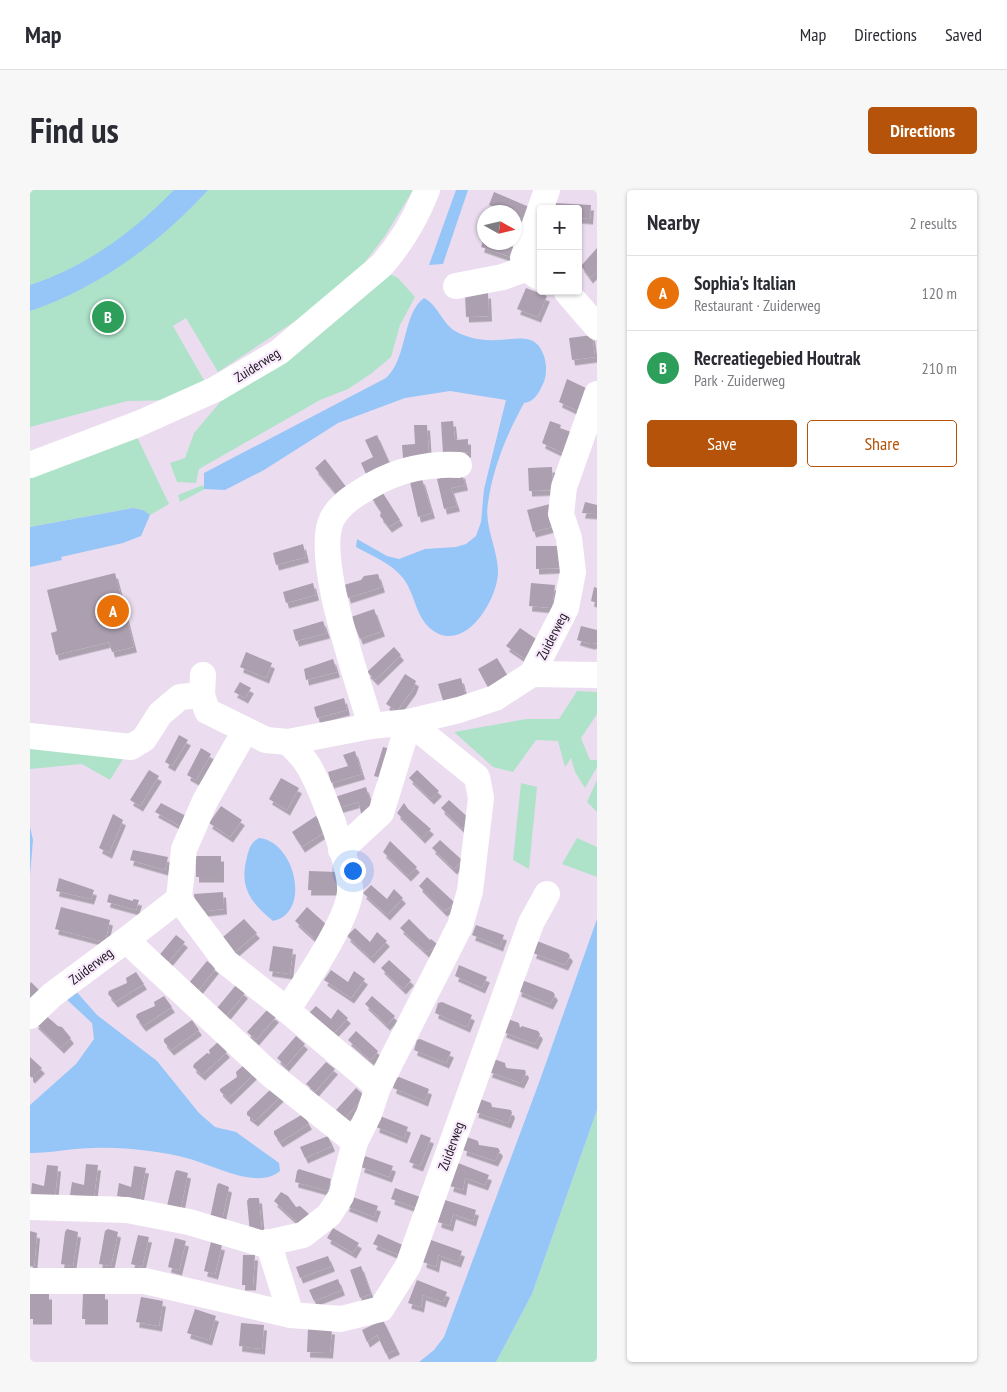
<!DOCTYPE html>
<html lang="en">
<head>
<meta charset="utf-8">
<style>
	:root { --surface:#fff; --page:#f7f7f7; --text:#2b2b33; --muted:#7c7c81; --line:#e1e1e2; --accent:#b45309 }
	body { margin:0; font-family:"PT Sans Narrow",sans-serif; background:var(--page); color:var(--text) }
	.controls { position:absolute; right:15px; top:15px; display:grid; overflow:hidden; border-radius:5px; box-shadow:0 1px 4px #0004 }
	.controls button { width:45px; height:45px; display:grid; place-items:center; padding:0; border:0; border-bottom:1px solid var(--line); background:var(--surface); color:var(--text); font:25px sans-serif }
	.compass { position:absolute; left:447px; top:15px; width:45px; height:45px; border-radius:50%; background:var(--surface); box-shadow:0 1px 4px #0004; rotate:98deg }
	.you { position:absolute; left:322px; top:680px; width:18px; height:18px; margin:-12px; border:4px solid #fff; border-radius:50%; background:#1a73e8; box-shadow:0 0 0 8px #1a73e833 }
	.badge { display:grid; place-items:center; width:32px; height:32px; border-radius:50%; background:var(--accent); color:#fff; font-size:16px; font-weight:700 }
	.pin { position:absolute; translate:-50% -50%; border:2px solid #fff; box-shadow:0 1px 5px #0006 }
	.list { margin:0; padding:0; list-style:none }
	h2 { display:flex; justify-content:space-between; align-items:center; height:65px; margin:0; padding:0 20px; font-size:21px }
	h2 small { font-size:16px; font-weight:400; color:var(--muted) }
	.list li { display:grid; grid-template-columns:32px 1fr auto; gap:15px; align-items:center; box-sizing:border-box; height:75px; padding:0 20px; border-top:1px solid var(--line) }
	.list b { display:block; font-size:19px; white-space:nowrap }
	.list p { margin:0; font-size:16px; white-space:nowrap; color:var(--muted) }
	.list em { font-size:16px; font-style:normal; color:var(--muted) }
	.actions { display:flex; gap:10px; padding:15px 20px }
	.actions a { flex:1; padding:11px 0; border:1px solid var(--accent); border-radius:5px; text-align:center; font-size:18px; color:var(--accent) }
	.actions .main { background:var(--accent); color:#fff }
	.map { position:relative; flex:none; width:567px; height:1172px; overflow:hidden; border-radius:5px }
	header { display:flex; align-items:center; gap:30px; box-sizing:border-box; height:70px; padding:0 25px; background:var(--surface); border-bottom:1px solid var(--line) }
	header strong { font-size:24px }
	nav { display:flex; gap:28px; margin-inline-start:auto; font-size:18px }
	.intro { display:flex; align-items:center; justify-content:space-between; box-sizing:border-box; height:120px; padding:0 30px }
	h1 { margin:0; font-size:35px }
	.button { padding:12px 22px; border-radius:5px; background:var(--accent); color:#fff; font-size:18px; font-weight:700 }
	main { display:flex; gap:30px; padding:0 30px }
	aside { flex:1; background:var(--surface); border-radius:5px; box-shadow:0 1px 4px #0004 }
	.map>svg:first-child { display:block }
	.green { fill:#aee3c9 }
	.water { fill:#96c5f8 }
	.building { fill:#ac9fb0; filter:url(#shadow) }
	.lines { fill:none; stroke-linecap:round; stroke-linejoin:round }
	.minor { stroke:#fff; stroke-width:26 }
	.labels { text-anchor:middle; stroke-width:4.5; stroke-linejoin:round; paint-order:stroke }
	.street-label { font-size:14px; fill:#1a151c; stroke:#f8eafc }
</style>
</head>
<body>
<header>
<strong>Map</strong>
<nav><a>Map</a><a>Directions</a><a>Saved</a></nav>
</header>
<div class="intro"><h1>Find us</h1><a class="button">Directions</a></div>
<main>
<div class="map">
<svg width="567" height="1172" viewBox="0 0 567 1172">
	<defs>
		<filter id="shadow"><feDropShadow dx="3" dy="5.5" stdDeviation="0" flood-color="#0004"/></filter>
	</defs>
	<rect width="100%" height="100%" fill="#ebddef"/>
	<g class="green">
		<polygon points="0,0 383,0 355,46 329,80 294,112 188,182 156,128 143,136 179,199 147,210 97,211 0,237"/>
		<polygon points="354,81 368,88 385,107 370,135 361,167 342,183 318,199 290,210 169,279 166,293 147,292 140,273 155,268 164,243 202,198"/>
		<polygon points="107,247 139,314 120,325 113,320 103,318 0,337 0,283"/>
		<polygon points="173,295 175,299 150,312 148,305"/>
		<polygon points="547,501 567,502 567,524 551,548 560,570 567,570 567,577 555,598 545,582 541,568 535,577 528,551 506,550 483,582 463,577 424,542 496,529 529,529"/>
		<polygon points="0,549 98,561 80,590 52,574 0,579"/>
		<polygon points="567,590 567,622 557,612"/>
		<polygon points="491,593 507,597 499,679 483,670"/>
		<polygon points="547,648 567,657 567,687 532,674"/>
		<polygon points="567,920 567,1172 466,1172 502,1104"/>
	</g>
	<g class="water">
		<path d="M 144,0 L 178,0 C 131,52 67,99 0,121 L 0,95 C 56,77 103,42 144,0 Z"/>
		<polygon points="426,0 438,0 413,74 399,75"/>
		<path d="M 394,108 C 408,115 412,133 425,141 C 437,148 453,151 466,150 C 486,150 506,141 514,166 C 517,176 517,187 512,196 C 508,205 503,212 494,213 C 477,244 463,277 458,313 C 454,336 467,357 468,380 C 469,406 440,457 409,444 C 385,433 387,406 373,388 C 361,373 342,366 326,357 L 327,349 L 357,366 L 369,369 L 395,359 L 426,357 L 436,354 L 446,346 L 451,332 L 454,299 L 476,210 L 420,201 L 375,208 L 308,233 L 234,280 L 195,300 L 174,299 L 174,283 L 356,188 C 378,168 372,124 394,108 Z"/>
		<polygon points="103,318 113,320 120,325 111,346 93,353 31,367 32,370 0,377 0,337"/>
		<polygon points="0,637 3,650 0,685"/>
		<path d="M 229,648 C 265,651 282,723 243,731 C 220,712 209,697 217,667 C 219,659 221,652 229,648 Z"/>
		<polygon points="567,729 567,920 502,1104 466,1172 389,1172 404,1160 414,1147 510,890"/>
		<path d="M 44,799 L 67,825 L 127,871 L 169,923 L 185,937 L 206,942 L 249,973 L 250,981 C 228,1000 185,976 160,969 C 130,961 95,957 65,958 C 43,958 22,963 0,963 L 0,915 L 46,874 L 64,849 L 62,833 L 34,807 Z"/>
	</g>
	<g class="building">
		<polygon points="464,2 499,17 494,28 484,25 484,22 459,15"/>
		<polygon points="523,13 561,15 560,29 548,28 548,19 523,19"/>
		<polygon points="454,48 454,52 472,52 484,57 481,67 451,57"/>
		<polygon points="567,58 567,81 560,88 551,76"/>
		<polygon points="496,98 517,106 508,127 487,119"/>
		<polygon points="458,103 459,126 436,127 435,104"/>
		<polygon points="562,145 565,167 542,170 539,148"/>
		<polygon points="537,189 558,199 550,222 529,212"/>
		<polygon points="423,231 425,250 438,249 438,262 413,263 411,232"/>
		<polygon points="520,231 531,235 530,238 541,242 533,263 512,253"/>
		<polygon points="384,235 397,235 399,266 373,268 372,255 385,254"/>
		<polygon points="347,245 360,274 336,284 331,273 343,267 335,250"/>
		<polygon points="295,269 317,298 307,305 285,278"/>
		<polygon points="522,277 523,300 499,301 498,278"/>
		<polygon points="432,283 435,295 421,298 427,316 414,319 407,289"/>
		<polygon points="392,289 402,323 388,327 380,292"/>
		<polygon points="351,300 370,330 359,337 350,326 351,322 341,307"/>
		<polygon points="555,312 567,315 567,324 552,323"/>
		<polygon points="520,314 526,336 503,342 497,320"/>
		<polygon points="273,354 276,367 246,375 243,363"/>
		<polygon points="506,356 530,356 530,378 506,379"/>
		<polygon points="85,383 104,457 82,462 79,452 26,465 21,443 27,441 17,400"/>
		<polygon points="348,384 352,397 318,408 314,395 331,390 334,386"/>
		<polygon points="283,393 286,405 256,413 253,402"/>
		<polygon points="501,393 525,395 522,418 499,416"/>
		<polygon points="564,397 567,398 567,413 561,411"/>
		<polygon points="344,419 352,441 330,449 321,427"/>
		<polygon points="293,431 297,443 266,451 263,440"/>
		<polygon points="551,436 567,440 567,453 561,454 547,450"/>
		<polygon points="490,438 509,451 495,469 476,456"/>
		<polygon points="364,457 371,465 345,490 337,482"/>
		<polygon points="216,462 242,473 236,488 210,477"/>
		<polygon points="467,468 479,488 459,499 448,479"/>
		<polygon points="303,469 307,482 276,490 274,479"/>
		<polygon points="375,484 386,491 383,499 367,521 356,514"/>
		<polygon points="431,488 437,511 415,517 408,494"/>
		<polygon points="210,492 221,498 215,508 204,502"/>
		<polygon points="314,508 317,520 287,528 284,517"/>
		<polygon points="149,545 158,550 142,576 135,572"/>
		<polygon points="353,557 364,560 355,589 344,586"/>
		<polygon points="171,558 181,564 166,590 157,585"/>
		<polygon points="325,561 332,584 301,593 298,582 318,576 313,565"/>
		<polygon points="119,580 129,586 110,616 100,610"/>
		<polygon points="387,580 409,601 401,609 379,588"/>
		<polygon points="251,588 269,598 257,620 239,609"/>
		<polygon points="336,597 343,620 331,624 329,612 308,618 305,607"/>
		<polygon points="419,610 441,630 433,639 411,618"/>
		<polygon points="131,613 158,627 152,637 125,622"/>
		<polygon points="374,613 378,619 401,639 392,648 367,623"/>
		<polygon points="191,616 212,630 200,647 179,633"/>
		<polygon points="83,624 93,630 79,663 69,658"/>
		<polygon points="286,626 296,641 272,657 262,642"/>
		<polygon points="410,650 432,670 424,679 402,658"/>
		<polygon points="360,651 387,677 378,686 353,662"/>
		<polygon points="103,660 138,667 135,680 100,670"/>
		<rect x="166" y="666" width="25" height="21"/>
		<polygon points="279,681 307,682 307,700 278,700"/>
		<polygon points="397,687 424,712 419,718 414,721 389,696"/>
		<polygon points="29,688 64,700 61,709 26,701"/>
		<polygon points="341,695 357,709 364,699 373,708 357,725 333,703"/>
		<polygon points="193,702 194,719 166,722 164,704"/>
		<polygon points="79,704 103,711 103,709 109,710 106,720 77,712"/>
		<polygon points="31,717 80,730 75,752 25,739"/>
		<polygon points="277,717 298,736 286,750 265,731"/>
		<polygon points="214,729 227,743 205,762 193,747"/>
		<polygon points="379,729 400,750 401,749 407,754 402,759 396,762 370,738"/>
		<polygon points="446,735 474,745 470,756 442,745"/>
		<polygon points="325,738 340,752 347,742 357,751 341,768 317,746"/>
		<polygon points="146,745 155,752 136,775 127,768"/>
		<polygon points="507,751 538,763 540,766 535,775 503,763"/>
		<polygon points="243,756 263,759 260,784 239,781"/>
		<polygon points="359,770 381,790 373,799 351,778"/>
		<polygon points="177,771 186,778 167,802 158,794"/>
		<polygon points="429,775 457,787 452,798 425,786"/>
		<polygon points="301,780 318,792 324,781 335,789 321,808 294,790"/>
		<polygon points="106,782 114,794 85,812 78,804 79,801 97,793 96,788"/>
		<polygon points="492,790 523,802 525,805 520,814 488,801"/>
		<polygon points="1,792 10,801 0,811 0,794"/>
		<polygon points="206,795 215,803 196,826 187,818"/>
		<polygon points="134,806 142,817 113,836 106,827 107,824 125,816 124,812"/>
		<polygon points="342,806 365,826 357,835 335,814"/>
		<polygon points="412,812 442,825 437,837 405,823 408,813"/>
		<polygon points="286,816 301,829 308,819 318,828 302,845 278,824"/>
		<polygon points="237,820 246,827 226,850 217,842"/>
		<polygon points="14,824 28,836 32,837 41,848 31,858 5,833"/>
		<polygon points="478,829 489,833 490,838 492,836 508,841 510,844 505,854 473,842"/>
		<polygon points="162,830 169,840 141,860 134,852 134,849"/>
		<polygon points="326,841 348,861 341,870 318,850"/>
		<polygon points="266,846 275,854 256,876 247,868"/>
		<polygon points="390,849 421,862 416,873 384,860 387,850"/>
		<polygon points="188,852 197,862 172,885 163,877 164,874 177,863 180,864 179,860"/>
		<polygon points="0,867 12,878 2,888 0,886"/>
		<polygon points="464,869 475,873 476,878 495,880 496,883 491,893 459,882"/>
		<polygon points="296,872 305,879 285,902 276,894"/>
		<polygon points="215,874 224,884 198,909 190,901 190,899 207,887 206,882"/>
		<polygon points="369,887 399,899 395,911 363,898 366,888"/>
		<polygon points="242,898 251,906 225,931 217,925 217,922"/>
		<polygon points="326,898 335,906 315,928 306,920"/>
		<polygon points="450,909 461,913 462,917 481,920 482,923 478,933 445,922"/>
		<polygon points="273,924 279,934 250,952 244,944 244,941"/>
		<polygon points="350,926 378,937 374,948 346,937"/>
		<polygon points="391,944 401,948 390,976 379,972"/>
		<polygon points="298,946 302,956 275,968 270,957"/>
		<polygon points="437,947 448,951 449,955 468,958 470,961 465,971 433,960"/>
		<polygon points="335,966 363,976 359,987 331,977"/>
		<polygon points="428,973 459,985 455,995 435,988 433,1000 420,996"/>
		<polygon points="56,974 68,975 64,1007 40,1005 42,992 54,995"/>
		<polygon points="17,975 28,976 25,1008 1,1006 2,993 14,996"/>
		<polygon points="104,976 116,978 110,1010 87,1006 89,993 101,997"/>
		<polygon points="269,979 301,989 298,1001 265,992 267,981"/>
		<polygon points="147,980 158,983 151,1018 137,1016 145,982"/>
		<polygon points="189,993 199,997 192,1030 180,1028 187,995"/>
		<polygon points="365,998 393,1008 389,1019 361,1009"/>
		<polygon points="251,1002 258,1006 266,1017 270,1016 279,1024 269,1034 244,1011"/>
		<polygon points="320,1006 348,1016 344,1027 316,1016"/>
		<polygon points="219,1008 229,1008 232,1042 220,1044 217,1011"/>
		<polygon points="415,1010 446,1020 443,1031 423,1024 420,1036 408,1032"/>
		<polygon points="303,1038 329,1053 323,1063 297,1048"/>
		<polygon points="37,1039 48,1042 43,1076 31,1074 35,1042"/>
		<polygon points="78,1039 88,1042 81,1076 69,1074 75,1041"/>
		<polygon points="0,1041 7,1043 4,1077 0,1076"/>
		<polygon points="348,1044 375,1056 371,1066 343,1054"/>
		<polygon points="108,1045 119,1047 112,1077 101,1074"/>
		<polygon points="145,1048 156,1051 149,1080 138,1077"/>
		<polygon points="401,1050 432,1061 428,1072 408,1065 406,1077 393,1072"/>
		<polygon points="181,1052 192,1055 185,1084 174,1081"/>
		<polygon points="213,1065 225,1065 223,1095 212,1095"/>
		<polygon points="298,1066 302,1076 270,1088 266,1077"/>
		<polygon points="331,1076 341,1104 330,1108 320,1080"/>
		<polygon points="308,1089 312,1100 284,1111 279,1100"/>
		<polygon points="387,1090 417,1102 413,1112 393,1105 391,1117 378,1113"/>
		<polygon points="53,1103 75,1104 75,1129 52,1129"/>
		<rect x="0" y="1104" width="19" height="25"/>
		<polygon points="111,1107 133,1111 129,1136 106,1132"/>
		<polygon points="165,1119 186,1126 179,1150 157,1143"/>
		<polygon points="353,1130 367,1159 356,1164 347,1145 337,1152 332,1140"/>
		<polygon points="211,1133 234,1135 232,1159 209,1156"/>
		<polygon points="278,1138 302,1139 300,1163 277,1162"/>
	</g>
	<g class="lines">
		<g class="minor">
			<polyline points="511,88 504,84 493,68 517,0"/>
			<polyline points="426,96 473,87 500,77"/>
			<polyline points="536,101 567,137"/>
			<path d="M 0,275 L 108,234 L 186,199 L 249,162 L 352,75 C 372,52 386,28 397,0"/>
			<polyline points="502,484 567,485"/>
			<polyline points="173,485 172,505 177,521 236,550 258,552 341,536 379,532 429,520 465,508 502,484 536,418 543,382 539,348 531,324 534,297 567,204"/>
			<path d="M 341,536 C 329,493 283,367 302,329 C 310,313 327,304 342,295 C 367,280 400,273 429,275"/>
			<polyline points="215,541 175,611 154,659 149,709 196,772 257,820 348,897"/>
			<polyline points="0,546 101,557 114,549 130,524 150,507 172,505"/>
			<polyline points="96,750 149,709"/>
			<path d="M 257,820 C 274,795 318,729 320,702 C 322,677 290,593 276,572 C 271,565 264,558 258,552"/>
			<polyline points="0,826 22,805 96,750 240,884 325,952"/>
			<polyline points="0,1017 97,1020 159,1032 233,1054 273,1045 299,1025 311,1006 325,952 339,924 348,897 430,736 440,701 451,608 447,587 379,532 351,623 311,660"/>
			<polyline points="238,1052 261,1125"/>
			<polyline points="0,1091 115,1091 261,1125 311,1129 351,1119 378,1076 501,733 517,704"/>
		</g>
	</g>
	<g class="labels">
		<g class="street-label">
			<text transform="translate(227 175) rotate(-32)" y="5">Zuiderweg</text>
			<text transform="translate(522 446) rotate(-63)" y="5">Zuiderweg</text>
			<text transform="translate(61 776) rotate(-37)" y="5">Zuiderweg</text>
			<text transform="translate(421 956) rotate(-70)" y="5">Zuiderweg</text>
		</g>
	</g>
</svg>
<div class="controls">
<button>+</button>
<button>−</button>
</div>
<svg class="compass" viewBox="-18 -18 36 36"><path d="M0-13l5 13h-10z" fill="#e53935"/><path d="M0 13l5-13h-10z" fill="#7c7c81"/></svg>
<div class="you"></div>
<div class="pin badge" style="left:83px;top:421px;background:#e8710a">A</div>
<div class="pin badge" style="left:78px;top:127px;background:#2e9e5b">B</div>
</div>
<aside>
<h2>Nearby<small>2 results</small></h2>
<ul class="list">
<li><span class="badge" style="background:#e8710a">A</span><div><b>Sophia's Italian</b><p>Restaurant · Zuiderweg</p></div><em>120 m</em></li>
<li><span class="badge" style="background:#2e9e5b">B</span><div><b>Recreatiegebied Houtrak</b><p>Park · Zuiderweg</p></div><em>210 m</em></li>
</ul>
<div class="actions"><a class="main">Save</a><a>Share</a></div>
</aside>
</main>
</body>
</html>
